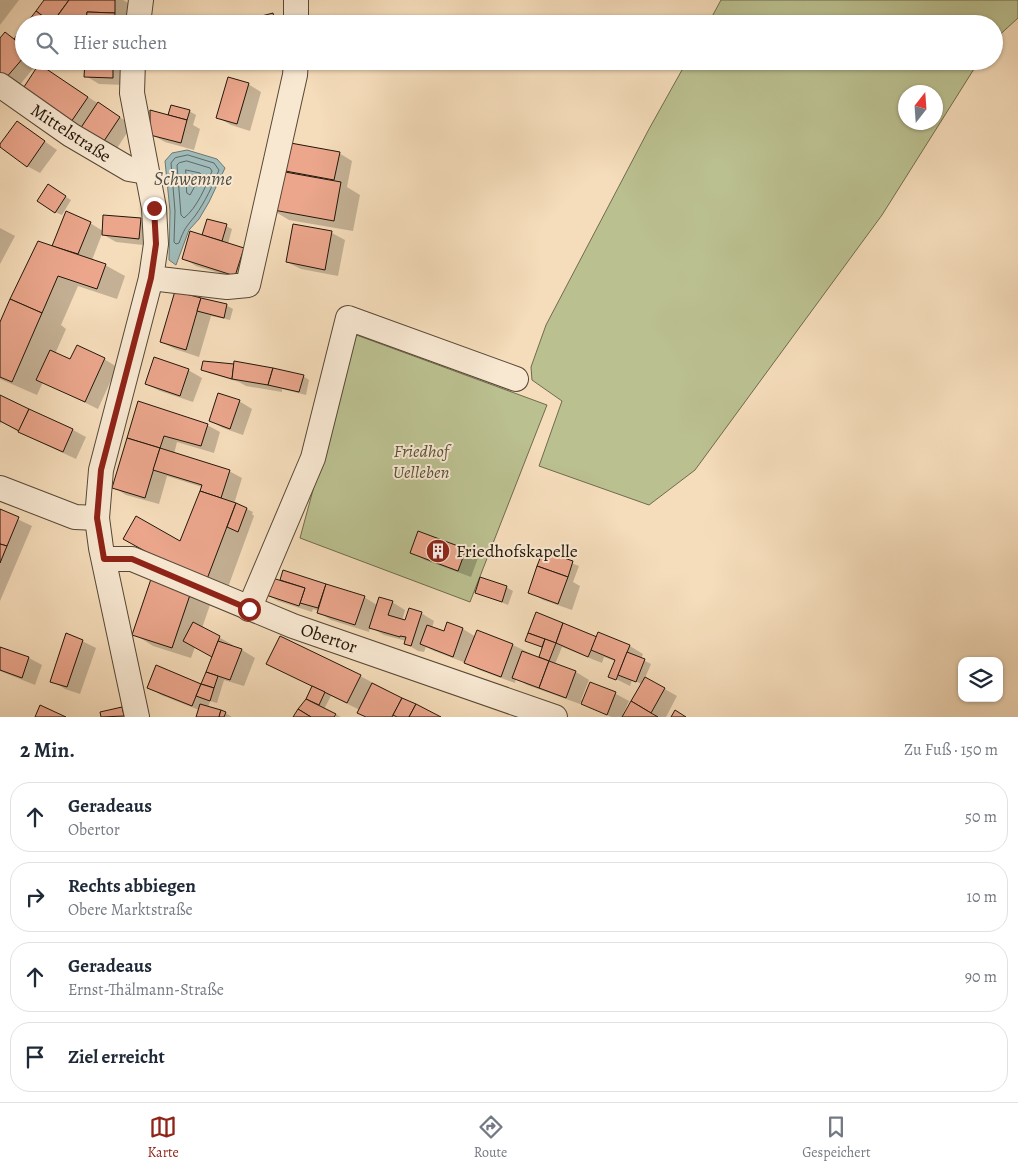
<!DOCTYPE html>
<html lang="de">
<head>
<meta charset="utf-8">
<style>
	:root { --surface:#fff; --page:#f6f6f7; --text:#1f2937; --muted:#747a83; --line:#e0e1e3; --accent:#8f2418 }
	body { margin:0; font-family:Alegreya,serif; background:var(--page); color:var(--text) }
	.controls { position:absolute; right:15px; bottom:15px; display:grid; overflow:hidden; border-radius:10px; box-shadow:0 1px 4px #0004 }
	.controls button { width:45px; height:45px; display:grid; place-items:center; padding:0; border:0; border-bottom:1px solid var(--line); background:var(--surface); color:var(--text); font:25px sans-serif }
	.compass { position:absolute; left:898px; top:85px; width:45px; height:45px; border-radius:50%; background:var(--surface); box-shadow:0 1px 4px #0004; rotate:17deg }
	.stop { position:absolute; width:15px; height:15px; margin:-11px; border:4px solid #8f2418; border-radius:50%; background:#fff }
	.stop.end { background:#8f2418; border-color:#fff; box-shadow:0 1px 5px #0008 }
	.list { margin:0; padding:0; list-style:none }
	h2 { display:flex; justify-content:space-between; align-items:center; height:65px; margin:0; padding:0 20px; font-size:21px }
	h2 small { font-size:16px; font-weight:400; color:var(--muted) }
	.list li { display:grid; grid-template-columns:32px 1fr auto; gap:15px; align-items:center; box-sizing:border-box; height:70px; margin:0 10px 10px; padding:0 10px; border:1px solid var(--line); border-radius:20px }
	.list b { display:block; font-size:19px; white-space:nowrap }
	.list p { margin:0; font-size:16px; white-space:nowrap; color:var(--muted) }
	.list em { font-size:16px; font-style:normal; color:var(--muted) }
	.icon { flex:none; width:28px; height:28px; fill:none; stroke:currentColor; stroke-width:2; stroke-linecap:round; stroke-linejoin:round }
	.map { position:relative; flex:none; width:1018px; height:717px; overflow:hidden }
	.search { position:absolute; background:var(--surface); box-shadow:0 1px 4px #0004; left:15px; right:15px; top:15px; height:55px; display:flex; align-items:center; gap:12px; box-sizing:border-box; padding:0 18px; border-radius:28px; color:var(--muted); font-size:19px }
	.sheet { height:385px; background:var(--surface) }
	nav { display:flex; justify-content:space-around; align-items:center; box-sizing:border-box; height:70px; border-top:1px solid var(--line); background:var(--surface); font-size:14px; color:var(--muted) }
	nav a { display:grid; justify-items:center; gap:2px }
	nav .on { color:var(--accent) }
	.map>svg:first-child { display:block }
	.green { fill:#bbc090; stroke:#6e6b4d; fill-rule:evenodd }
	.water { fill:#9fbab8; stroke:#6d7872 }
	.shadow { fill:#0003; fill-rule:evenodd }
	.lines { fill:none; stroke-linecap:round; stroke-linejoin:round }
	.shore { stroke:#606861; stroke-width:1 }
	.building { fill:#eba68c; stroke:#22160a }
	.minor-casing { stroke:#574836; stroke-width:26 }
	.minor { stroke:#f8e8d2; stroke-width:24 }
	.route { stroke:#8f2418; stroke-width:6 }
	.labels { text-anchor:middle; stroke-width:4; stroke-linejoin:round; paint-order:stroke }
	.street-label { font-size:18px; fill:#22160a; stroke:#f8e8d2 }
	.park-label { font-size:18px; font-style:italic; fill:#585239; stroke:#f8e8d2 }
	.poi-label { font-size:18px; fill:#22160a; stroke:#f8e8d2; text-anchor:start }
	.water-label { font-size:19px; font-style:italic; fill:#4e4f47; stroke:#f8e8d2 }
</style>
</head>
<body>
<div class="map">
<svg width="1018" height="717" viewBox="0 0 1018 717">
	<rect width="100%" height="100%" fill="#f5dcba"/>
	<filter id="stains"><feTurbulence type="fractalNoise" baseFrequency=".004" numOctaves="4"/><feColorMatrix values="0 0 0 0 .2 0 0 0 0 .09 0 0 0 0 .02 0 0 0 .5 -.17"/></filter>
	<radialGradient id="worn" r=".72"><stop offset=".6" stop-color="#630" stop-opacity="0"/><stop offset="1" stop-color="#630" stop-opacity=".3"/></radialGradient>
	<g class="green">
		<polygon points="721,0 1018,0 1018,18 994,40 994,24 708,24"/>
		<path d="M 687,61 L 979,61 L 882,215 L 695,470 L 649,505 L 539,466 L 562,401 L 532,380 L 531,367 L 546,325 L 649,129 ZM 936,92 L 936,122 L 906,122 L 906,92 Z"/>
		<polygon points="351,333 547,405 470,602 300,538 326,442"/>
	</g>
	<polygon class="water" points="187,150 217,159 225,168 209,202 199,219 189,230 176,265 169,260 170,211 165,161 172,153"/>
	<g class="shadow">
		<polygon points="0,0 19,0 0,25"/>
		<polygon points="45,0 123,0 128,3 127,24 27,24"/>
		<polygon points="273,14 287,24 252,24"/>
		<polygon points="24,28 24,61 39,61 19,86 0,74 0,37 1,38 6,33 15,39"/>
		<polygon points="86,61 126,61 125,85 99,84 86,76"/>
		<polygon points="52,74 132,125 116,150 72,121"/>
		<polygon points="248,84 261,92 250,131 231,125 217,117"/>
		<polygon points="189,111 196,115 193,125 200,129 194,150 165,142 151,134 169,116"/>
		<polygon points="17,122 57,150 40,173 27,166"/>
		<polygon points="339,153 352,161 347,187 360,195 353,231 289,220 269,208 289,174 281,169"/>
		<polygon points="55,190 71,200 62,215 55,212"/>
		<polygon points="141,220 154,227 152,246 116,242 102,234 92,260 105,265 125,276 117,299 78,286 61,325 66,329 55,354 71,361 104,359 117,367 98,409 43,382 37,395 0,379 0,325 58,249 90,223 103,231"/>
		<polygon points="226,226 232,229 228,244 244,249 257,256 249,282 196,266 183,258 204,236"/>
		<polygon points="0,228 15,236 0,264"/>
		<polygon points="332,233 345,240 338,276 301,269 287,262"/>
		<polygon points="176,293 226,305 233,309 230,320 211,316 199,357 175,349 161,342"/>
		<polygon points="203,369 303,376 309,380 306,395 282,389 282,392 246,386 239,382 209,373"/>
		<polygon points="188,370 202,378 193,402 160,391 146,384"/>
		<polygon points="0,398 73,430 86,437 76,459 33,439 1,422 0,425"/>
		<polygon points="239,401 252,409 243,435 223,428 210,421"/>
		<polygon points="138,402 207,425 220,432 214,453 177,442 174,454 229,471 242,478 234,504 247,509 253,512 252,514 254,516 227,590 191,576 181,543 202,487 167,476 159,504 126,495 113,487"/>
		<polygon points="0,511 32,526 0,601"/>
		<polygon points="465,551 478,558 471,577 425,560 412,552"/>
		<polygon points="544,553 579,566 573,582 580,586 572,610 543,600 530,592"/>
		<path d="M 284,572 L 364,597 L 377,605 L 392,602 L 405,610 L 402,621 L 406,622 L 421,613 L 434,621 L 432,628 L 444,632 L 448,624 L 463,629 L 476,637 L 477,632 L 513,645 L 546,661 L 543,648 L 526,640 L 537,614 L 597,638 L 599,634 L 630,646 L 643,654 L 641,659 L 651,664 L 645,678 L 677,696 L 666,717 L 611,717 L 580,702 L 580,704 L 527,685 L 516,678 L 515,683 L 479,670 L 466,663 L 434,651 L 426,647 L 424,652 L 418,651 L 405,643 L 406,641 L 384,635 L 370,627 L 369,632 L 331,620 L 318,612 L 319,611 L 313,609 L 312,612 L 278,601 L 265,594 L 281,582 ZM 562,647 L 602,663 L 604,657 L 615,661 L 610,676 L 630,686 L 632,680 L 642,684 L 625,715 L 623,714 L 629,701 L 616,694 L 591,684 L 583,701 L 581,700 L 589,680 L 576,672 L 555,664 Z"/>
		<polygon points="506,587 513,591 508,605 476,592"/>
		<polygon points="190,594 210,605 202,628 233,645 232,647 242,650 255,658 244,686 224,680 217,703 210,701 208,708 225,713 232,717 197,717 199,710 161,695 148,687 202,686 214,657 195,647 191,658 153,646 134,634"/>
		<polygon points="82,641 96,648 80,694 65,689 52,681"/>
		<polygon points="0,648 29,658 42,665 35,685 0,671"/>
		<polygon points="268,663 360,676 438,717 367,717 360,710 331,696 324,709 341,717 295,717 313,687"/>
		<polygon points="122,708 128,712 129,717 102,717 101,713"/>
	</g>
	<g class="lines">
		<g class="shore">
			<path d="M 188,155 L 214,163 L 219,170 C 213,185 205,202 195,216 C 186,227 184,229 179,243 L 176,244 L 174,242 L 175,211 L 171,163 L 175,158 Z"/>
			<path d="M 187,161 L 210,168 L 212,171 C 206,186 197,208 184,218 L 181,215 L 177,165 L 179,163 Z"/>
			<polygon points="186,170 200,173 201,175 190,195 187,193"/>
		</g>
	</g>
	<g class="building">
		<polygon points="44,0 69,0 52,23 36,11"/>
		<polygon points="69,0 115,0 115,13 87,12 86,24 65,24 56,18"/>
		<polygon points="36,11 52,23 26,24"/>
		<polygon points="87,12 115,13 114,24 86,24"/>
		<polygon points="273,13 276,24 251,24 250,19"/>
		<polygon points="24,26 24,47 14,39"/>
		<polygon points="5,32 24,47 24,57 5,79 0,75 0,38"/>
		<polygon points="85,61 113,61 113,78 84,77"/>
		<polygon points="39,64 88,97 71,122 22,90"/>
		<polygon points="228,77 249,83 237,124 216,118"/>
		<polygon points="98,102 120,117 102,144 80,129"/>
		<polygon points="171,105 190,110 187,120 168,115"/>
		<polygon points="150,110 187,120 181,143 150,135"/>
		<polygon points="17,121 45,141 27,167 0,147 0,144"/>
		<polygon points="285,142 340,152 334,180 280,170"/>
		<polygon points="274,170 341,182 334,221 268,209"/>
		<polygon points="48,184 66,196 55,213 37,201"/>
		<polygon points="66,211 91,222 78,254 52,246"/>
		<polygon points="103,215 141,218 139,239 102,235"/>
		<polygon points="207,219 227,224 222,241 202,235"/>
		<polygon points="293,224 332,231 325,270 286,262"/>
		<polygon points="190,231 244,248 235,276 182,259"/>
		<polygon points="38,241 106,264 97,289 58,276 42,313 10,299"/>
		<polygon points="175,291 201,298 186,350 160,342"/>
		<polygon points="201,298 227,304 224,318 197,311"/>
		<polygon points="10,299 42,313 12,382 0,377 0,322"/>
		<polygon points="77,345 105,358 85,402 36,380 50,350 70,359"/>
		<polygon points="154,357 189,369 180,396 145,384"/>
		<polygon points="203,361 234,364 232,379 201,370"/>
		<polygon points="234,361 273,368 268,385 232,379"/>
		<polygon points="273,368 304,375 299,392 268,385"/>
		<polygon points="218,393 240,400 230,429 209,421"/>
		<polygon points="0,395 29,409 19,431 0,421"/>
		<polygon points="138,401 208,424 201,446 164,436 160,448 127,438"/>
		<polygon points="29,409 73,429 63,452 18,432"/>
		<polygon points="127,438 160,448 145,498 112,488"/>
		<polygon points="160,448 230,470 221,498 200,491 202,485 153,470"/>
		<polygon points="200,491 236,503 207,579 170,565 123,539 136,516 180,541"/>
		<polygon points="236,503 247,508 238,532 227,527"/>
		<polygon points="0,509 19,517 7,546 0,544"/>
		<polygon points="418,531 466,549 458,571 410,553"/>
		<polygon points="0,544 7,546 0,563"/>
		<polygon points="543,551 573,561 568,577 537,566"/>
		<polygon points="537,566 568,577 558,604 528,593"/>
		<polygon points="283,570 326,584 318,608 300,603 305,588 280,580"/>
		<polygon points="269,577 305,588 299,606 263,594"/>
		<polygon points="480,577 507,586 502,602 475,593"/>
		<polygon points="151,579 191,592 172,648 132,635"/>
		<polygon points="326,584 365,596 355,625 317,613"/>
		<polygon points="379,597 393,601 388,615 405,620 409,608 422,612 411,646 404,644 406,637 400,636 400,637 369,628"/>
		<polygon points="536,612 563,623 556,643 528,633"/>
		<polygon points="193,622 220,636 212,657 183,641"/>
		<polygon points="447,622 463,628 453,657 420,644 427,625 444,631"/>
		<polygon points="563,623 597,637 588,657 556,643"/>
		<polygon points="477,630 513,644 501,677 464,663"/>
		<polygon points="598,632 630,645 616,680 608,677 615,660 591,650"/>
		<polygon points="66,633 83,640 67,687 50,682"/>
		<polygon points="528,633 545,639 542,647 525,641"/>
		<polygon points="280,636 361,675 347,703 266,664"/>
		<polygon points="545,639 556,643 549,661 539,657"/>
		<polygon points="218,641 242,649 230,680 206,672"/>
		<polygon points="0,647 29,657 22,678 0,670"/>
		<polygon points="522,651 549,661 539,688 512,678"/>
		<polygon points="627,652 645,659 636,682 618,675"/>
		<polygon points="549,661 576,671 566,698 539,688"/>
		<polygon points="156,665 201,684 192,706 147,688"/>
		<polygon points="206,672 218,676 214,688 201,684"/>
		<polygon points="645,677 665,688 651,713 631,701"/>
		<polygon points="590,682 616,692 607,715 581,704"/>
		<polygon points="372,683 402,698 392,717 366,717 357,713"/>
		<polygon points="201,684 214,688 210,701 196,696"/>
		<polygon points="312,686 325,692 319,705 306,699"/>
		<polygon points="402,698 416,704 409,717 397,717 393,715"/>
		<polygon points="306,699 336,714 334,717 311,717 298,709"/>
		<polygon points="631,701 651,713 658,717 622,717"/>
		<polygon points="200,704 221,710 219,717 196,717"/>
		<polygon points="416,704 441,717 409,717"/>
		<polygon points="40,705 66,717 35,717"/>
		<polygon points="122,707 124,716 101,717 100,712"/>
		<polygon points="298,709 311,717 293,717"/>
		<polygon points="221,710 226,712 224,717 219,717"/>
		<polygon points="675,710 686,717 671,717"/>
	</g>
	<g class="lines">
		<g class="minor-casing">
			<g id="minor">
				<polyline points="138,24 141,0"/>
				<polyline points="296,24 296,0"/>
				<polyline points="133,61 132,93 154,208 156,244 151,278 101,470 97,518 101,548 137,717"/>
				<polyline points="0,85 71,135 129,169 146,172"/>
				<polyline points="151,278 227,287 248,285 295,75 296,61"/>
				<polyline points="0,488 75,517 97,518"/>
				<polyline points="104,559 132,559 293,626 555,717"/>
				<polyline points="249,609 313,458 348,318 516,379"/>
			</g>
		</g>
		<use href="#minor" class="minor"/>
	</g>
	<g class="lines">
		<polyline class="route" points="154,208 156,244 151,278 101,470 97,518 104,559 132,559 249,609"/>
	</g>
	<defs>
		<g id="building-disc" transform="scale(1.25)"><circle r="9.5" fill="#8f2418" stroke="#f8e8d2"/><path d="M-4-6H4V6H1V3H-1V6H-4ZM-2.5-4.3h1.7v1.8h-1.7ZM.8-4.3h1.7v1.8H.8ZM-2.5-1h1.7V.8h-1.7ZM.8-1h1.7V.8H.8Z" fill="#fff"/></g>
	</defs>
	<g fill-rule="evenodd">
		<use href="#building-disc" x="438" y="551"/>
	</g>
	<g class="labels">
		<g class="street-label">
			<text transform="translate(71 133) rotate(33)" y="6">Mittelstraße</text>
			<text transform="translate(329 638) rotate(19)" y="6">Obertor</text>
		</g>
		<g class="park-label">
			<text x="421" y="457">Friedhof<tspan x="421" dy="21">Uelleben</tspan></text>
		</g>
		<g class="poi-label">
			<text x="456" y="557">Friedhofskapelle</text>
		</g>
		<g class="water-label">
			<text x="193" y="185">Schwemme</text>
		</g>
	</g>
	<rect width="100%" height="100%" filter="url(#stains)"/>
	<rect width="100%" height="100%" fill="url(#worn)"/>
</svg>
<div class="controls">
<button><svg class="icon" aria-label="layers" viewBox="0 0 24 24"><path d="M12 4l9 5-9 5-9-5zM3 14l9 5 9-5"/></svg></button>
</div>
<svg class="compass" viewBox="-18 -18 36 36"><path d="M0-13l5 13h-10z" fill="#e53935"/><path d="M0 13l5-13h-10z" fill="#747a83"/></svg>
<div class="stop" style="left:249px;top:609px"></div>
<div class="stop end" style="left:154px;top:208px"></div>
<div class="search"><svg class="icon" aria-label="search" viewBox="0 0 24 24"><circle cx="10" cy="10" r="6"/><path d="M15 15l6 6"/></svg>Hier suchen</div>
</div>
<section class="sheet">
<h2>2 Min.<small>Zu Fuß · 150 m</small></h2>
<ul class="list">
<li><svg class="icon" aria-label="ahead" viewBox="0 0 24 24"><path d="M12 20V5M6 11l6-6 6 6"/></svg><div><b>Geradeaus</b><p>Obertor</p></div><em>50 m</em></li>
<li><svg class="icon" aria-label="right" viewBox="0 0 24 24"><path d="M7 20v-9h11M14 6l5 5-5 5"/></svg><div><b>Rechts abbiegen</b><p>Obere Marktstraße</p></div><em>10 m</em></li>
<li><svg class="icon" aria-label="ahead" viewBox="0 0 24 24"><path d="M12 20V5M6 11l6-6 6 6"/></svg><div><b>Geradeaus</b><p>Ernst-Thälmann-Straße</p></div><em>90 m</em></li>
<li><svg class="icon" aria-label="arrive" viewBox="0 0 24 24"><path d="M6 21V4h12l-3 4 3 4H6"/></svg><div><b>Ziel erreicht</b></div></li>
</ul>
</section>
<nav>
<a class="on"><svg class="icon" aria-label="map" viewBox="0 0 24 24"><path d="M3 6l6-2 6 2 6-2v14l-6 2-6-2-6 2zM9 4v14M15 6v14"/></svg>Karte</a>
<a><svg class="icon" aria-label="directions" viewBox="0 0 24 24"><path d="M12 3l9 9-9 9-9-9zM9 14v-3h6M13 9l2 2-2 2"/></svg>Route</a>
<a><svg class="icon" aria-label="saved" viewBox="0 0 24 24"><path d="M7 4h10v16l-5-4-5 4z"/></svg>Gespeichert</a>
</nav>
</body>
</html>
